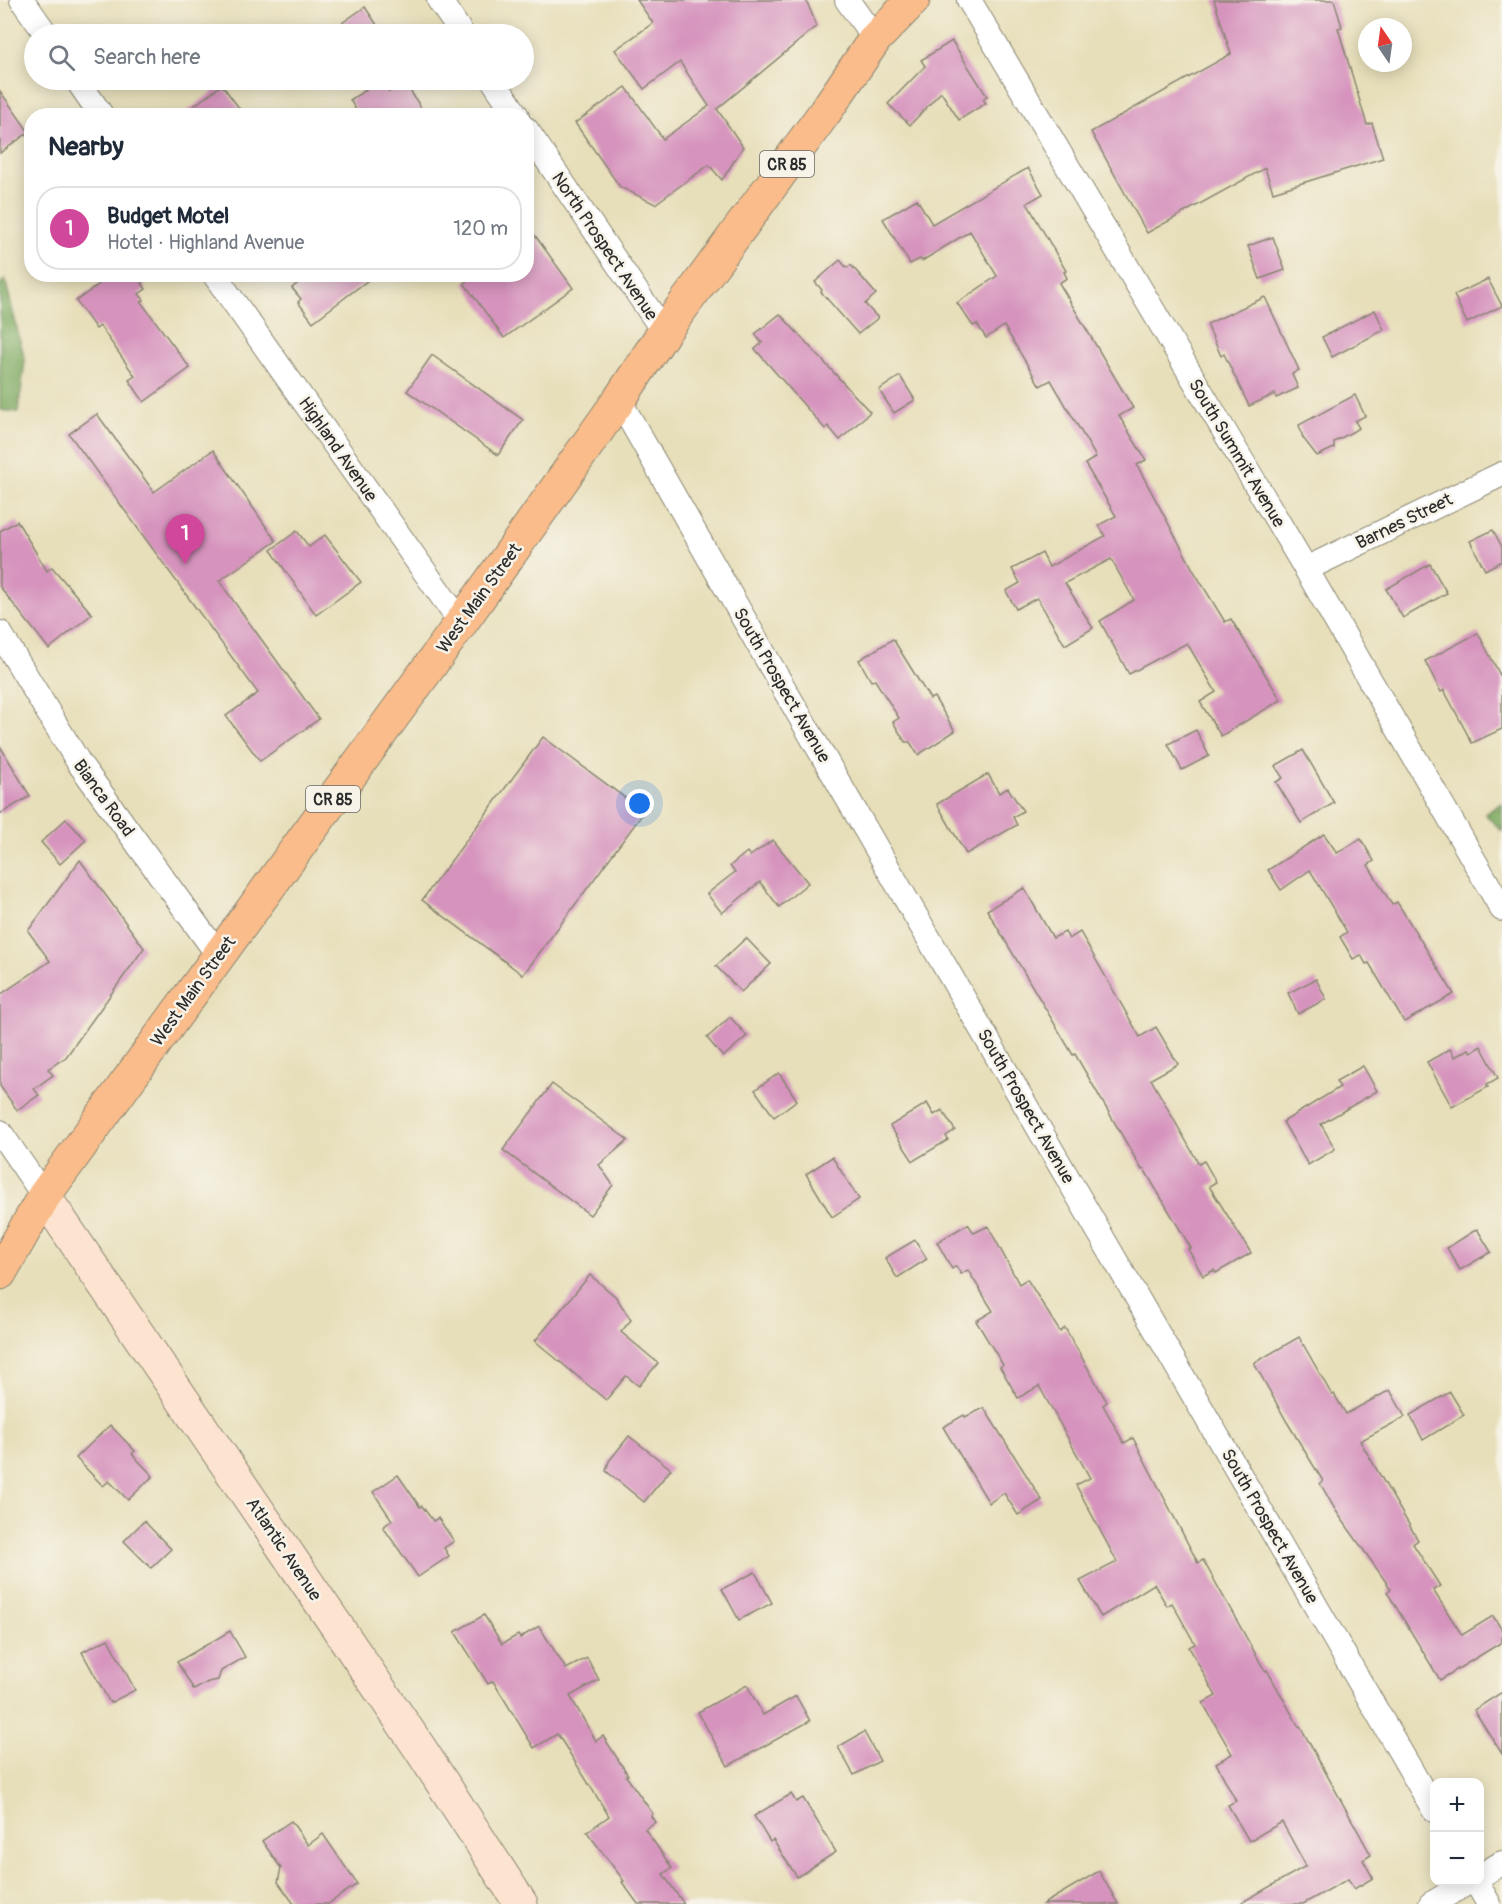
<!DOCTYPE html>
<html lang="en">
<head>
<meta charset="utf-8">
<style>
	:root { --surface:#fff; --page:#f6f6f7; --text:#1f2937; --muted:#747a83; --line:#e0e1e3; --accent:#b5179e }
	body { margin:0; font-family:Pangolin,sans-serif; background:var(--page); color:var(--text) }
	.controls { position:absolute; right:18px; bottom:18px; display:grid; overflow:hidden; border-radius:12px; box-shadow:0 3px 15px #0003 }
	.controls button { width:54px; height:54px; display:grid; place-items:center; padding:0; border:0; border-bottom:2px solid var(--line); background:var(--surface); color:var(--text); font:30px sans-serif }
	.compass { position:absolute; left:1358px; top:18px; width:54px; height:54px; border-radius:50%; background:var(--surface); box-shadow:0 3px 15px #0003; rotate:347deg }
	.you { position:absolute; left:640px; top:804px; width:21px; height:21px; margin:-15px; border:4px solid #fff; border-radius:50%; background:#1a73e8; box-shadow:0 0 0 9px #1a73e833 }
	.badge { display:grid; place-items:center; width:39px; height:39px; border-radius:50%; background:var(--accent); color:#fff; font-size:20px; font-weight:700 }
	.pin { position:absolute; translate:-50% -50px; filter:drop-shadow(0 2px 3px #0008) }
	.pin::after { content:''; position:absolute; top:32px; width:21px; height:18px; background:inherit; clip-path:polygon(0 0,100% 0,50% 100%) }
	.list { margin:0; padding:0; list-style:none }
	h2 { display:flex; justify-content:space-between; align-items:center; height:78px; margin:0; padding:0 24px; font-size:26px }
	h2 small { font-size:20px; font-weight:400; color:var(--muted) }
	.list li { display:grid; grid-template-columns:39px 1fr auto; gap:18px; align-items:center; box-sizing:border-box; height:84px; margin:0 12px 12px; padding:0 12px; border:2px solid var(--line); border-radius:24px }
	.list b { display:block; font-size:22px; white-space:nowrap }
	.list p { margin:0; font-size:20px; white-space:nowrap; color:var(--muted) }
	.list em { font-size:20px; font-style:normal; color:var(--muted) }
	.icon { flex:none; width:33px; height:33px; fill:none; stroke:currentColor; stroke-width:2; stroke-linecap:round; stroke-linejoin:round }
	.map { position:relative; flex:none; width:1502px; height:1904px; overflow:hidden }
	.search { position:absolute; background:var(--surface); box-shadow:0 3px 15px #0003; left:24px; top:24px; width:510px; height:66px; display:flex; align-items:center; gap:15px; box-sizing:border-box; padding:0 21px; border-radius:33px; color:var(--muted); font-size:22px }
	.panel { position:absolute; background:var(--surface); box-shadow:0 3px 15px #0003; left:24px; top:108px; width:510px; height:174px; border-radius:24px }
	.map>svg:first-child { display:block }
	.forest { fill:#80ac63; stroke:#566c47; stroke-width:1.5 }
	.building { fill:#d693bd }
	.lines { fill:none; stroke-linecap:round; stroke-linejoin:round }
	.street-casing { stroke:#898572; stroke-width:26 }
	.secondary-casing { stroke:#898572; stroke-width:35 }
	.primary-casing { stroke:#898572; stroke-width:35 }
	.street { stroke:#fff; stroke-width:24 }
	.secondary { stroke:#fde4d0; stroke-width:33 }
	.primary { stroke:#f9bc8a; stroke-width:33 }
	.labels { text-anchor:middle; stroke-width:5; stroke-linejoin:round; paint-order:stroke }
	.shield { fill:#f7f3e8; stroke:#686764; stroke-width:1.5 }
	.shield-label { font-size:16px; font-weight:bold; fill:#2b2b2b }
	.street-label { font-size:18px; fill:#2b2b2b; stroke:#f7f3e8 }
</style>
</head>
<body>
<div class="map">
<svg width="1502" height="1904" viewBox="0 0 1502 1904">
	<rect width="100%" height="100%" fill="#f7f3e8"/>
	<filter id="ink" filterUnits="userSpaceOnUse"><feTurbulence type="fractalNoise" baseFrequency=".0167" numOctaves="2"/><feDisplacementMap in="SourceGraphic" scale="12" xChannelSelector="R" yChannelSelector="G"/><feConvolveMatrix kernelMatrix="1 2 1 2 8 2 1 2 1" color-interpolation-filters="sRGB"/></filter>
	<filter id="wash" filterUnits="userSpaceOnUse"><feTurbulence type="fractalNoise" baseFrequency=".008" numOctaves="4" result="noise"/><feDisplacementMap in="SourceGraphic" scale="24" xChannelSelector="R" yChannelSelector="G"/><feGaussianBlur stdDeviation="1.35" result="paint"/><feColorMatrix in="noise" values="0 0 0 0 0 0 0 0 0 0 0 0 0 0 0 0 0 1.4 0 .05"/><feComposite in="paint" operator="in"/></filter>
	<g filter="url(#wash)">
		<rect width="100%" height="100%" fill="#e7dfba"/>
		<g class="forest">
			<polygon points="5,280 25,361 18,412 0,410 0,284"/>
			<polygon points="1502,803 1502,831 1485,814"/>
		</g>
		<g id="blocks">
			<g class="building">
				<polygon points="637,0 806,0 817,26 717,109 743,147 722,180 709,165 655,204 620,187 575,123 626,87 663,139 709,106 680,62 644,89 615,50 653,23"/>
				<polygon points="1214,0 1334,0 1342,27 1338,28 1367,125 1372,123 1383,158 1273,192 1265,168 1147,233 1091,132 1231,54"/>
				<polygon points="365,7 383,34 326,34"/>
				<polygon points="952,41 987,96 983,99 986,103 959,120 941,92 910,125 888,104 925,66 921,60"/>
				<polygon points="381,80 389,92 405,82 426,116 354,116 358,113 350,100"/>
				<polygon points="222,85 245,116 180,116"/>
				<polygon points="0,91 29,132 0,153"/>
				<polygon points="1028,168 1043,194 1027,203 1066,271 1064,272 1067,278 1059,283 1133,408 1119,416 1146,460 1137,465 1195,573 1225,622 1231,619 1281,700 1221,736 1200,702 1216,692 1187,643 1129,674 1100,621 1134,600 1111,559 1065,583 1093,628 1065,645 1037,598 1016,609 1006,591 1020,583 1012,569 1042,553 1049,567 1105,536 1099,525 1116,516 1085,464 1096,457 1051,380 1040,386 1004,326 986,338 977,324 973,326 957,303 997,276 970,231 922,261 920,259 910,264 883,219 917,199 932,224"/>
				<polygon points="526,223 573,288 504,338 464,283 476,274 526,274"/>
				<polygon points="1273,237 1285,270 1260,279 1248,246"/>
				<polygon points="840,260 847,268 851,265 876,294 865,304 878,318 858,334 821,292 822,290 815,282"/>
				<polygon points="113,274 136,274 146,289 139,294 144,300 141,302 190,368 144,402 129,380 135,376 100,326 96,329 76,301"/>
				<polygon points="309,274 376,274 313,322 298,302 301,299 292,288"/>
				<polygon points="1488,279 1502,306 1467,323 1454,295"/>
				<polygon points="1265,297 1299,370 1292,374 1298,388 1276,398 1275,394 1249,406 1224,354 1221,356 1207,324"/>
				<polygon points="1375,310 1384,330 1332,357 1322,337"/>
				<polygon points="780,314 870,412 840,440 828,426 825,429 755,349 762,343 755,334"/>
				<polygon points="432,355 523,420 498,455 407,391"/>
				<polygon points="900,376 915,400 894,413 879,390"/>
				<polygon points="1355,395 1365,416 1355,421 1359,428 1334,442 1334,448 1317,456 1303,438 1299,425"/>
				<polygon points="97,414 154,492 213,450 276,541 219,581 319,719 260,761 226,716 258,693 69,434"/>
				<polygon points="17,521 47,571 52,567 92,614 49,649 0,587 0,531"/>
				<polygon points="1493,530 1502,547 1502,561 1485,570 1470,541"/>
				<polygon points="297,531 309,547 325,535 361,582 316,615 271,550"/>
				<polygon points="1430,564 1447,593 1403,618 1386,589"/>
				<polygon points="1478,633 1502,679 1502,729 1472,743 1444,690 1441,692 1425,661"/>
				<polygon points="893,639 930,699 934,697 955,731 918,755 910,742 905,742 893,722 899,718 875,680 871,681 859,660"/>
				<polygon points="1196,730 1209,756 1182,770 1168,744"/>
				<polygon points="543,737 644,812 523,975 422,900"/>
				<polygon points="0,746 30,796 0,814"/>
				<polygon points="1303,750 1334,803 1301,823 1276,782 1283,778 1275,766"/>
				<polygon points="988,774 999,793 1008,788 1023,811 1013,817 1017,825 966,854 937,804"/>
				<polygon points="66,819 86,840 60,864 41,842"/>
				<polygon points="1324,834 1337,853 1361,839 1374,861 1368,865 1392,905 1397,902 1454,994 1404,1022 1369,963 1366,964 1361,955 1353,959 1340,937 1347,932 1310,870 1281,890 1268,870"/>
				<polygon points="773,840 808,883 779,907 760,882 722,913 707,894 735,872 730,866 747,852 750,856"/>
				<polygon points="80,860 144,948 66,1057 48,1069 53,1075 34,1089 39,1095 17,1110 0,1086 0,995 50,961 28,931"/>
				<polygon points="1024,888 1053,938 1065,932 1069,939 1080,932 1140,1037 1156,1027 1178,1064 1151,1079 1199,1164 1204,1161 1216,1182 1209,1186 1251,1253 1216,1273 1214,1270 1203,1276 1188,1249 1191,1248 1144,1169 1142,1170 1075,1054 1073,1055 987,910"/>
				<polygon points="746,938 771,964 741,992 716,966"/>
				<polygon points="1316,979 1326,999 1298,1014 1288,993"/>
				<polygon points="730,1017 747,1036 723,1057 707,1038"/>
				<polygon points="1481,1046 1498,1078 1487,1084 1488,1087 1452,1107 1427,1062 1450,1049 1455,1057 1469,1049 1471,1052"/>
				<polygon points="1363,1066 1377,1091 1321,1124 1335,1149 1308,1165 1283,1122 1340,1087 1336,1081"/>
				<polygon points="779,1073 797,1100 774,1117 755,1090"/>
				<polygon points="552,1084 628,1140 599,1165 613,1185 590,1215 503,1150"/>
				<polygon points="927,1103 934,1115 942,1110 955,1130 946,1136 948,1140 913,1161 890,1126"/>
				<polygon points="832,1157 859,1199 832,1217 806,1174"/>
				<polygon points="968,1224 974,1233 988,1226 1019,1284 1027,1279 1060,1332 1065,1328 1107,1402 1103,1405 1124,1443 1133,1438 1198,1563 1203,1560 1265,1671 1267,1670 1299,1727 1300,1726 1371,1855 1363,1860 1373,1878 1354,1889 1348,1879 1303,1904 1239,1904 1306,1866 1282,1822 1249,1841 1228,1805 1236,1801 1216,1763 1232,1754 1203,1703 1216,1696 1189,1647 1195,1644 1172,1603 1167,1606 1154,1584 1101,1617 1080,1581 1117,1562 1076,1485 1090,1478 1039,1386 1018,1398 1000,1367 1003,1365 976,1321 993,1311 968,1270 961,1274 956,1266 952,1269 937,1242"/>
				<polygon points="1477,1229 1491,1252 1460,1270 1447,1248"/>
				<polygon points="915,1240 927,1259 897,1278 885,1258"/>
				<polygon points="590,1275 616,1297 631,1320 621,1332 658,1363 639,1386 626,1376 606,1400 535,1341"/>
				<polygon points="1299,1337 1332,1395 1334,1394 1346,1414 1390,1390 1405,1417 1360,1441 1418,1540 1413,1544 1440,1586 1433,1590 1462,1635 1493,1616 1502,1630 1502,1642 1440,1680 1387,1592 1391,1589 1336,1511 1320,1483 1323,1481 1287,1422 1254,1363"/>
				<polygon points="1450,1392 1464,1415 1423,1440 1410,1415"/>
				<polygon points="984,1408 1042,1500 1018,1515 1004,1493 989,1503 943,1427 964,1415 965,1417"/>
				<polygon points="110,1425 135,1451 132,1454 153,1476 128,1500 109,1481 103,1486 76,1458"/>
				<polygon points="629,1436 671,1469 644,1502 606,1471 609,1461"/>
				<polygon points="398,1475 420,1507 422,1506 433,1521 438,1518 454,1541 444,1548 449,1556 418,1577 383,1527 392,1520 373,1492"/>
				<polygon points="144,1521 171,1549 151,1568 124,1541"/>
				<polygon points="755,1572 772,1603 739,1620 722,1589"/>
				<polygon points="484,1615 502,1644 518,1635 520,1638 539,1626 566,1669 587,1658 599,1680 570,1696 596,1741 603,1736 628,1775 626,1776 653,1814 651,1816 655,1822 645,1829 672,1868 663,1874 684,1904 638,1904 622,1882 624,1881 587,1832 609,1816 560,1738 557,1734 534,1748 493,1681 488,1684 455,1632"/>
				<polygon points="230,1631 245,1657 221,1671 218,1680 208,1682 194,1690 177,1662"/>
				<polygon points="108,1639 135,1690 110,1703 82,1652"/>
				<polygon points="747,1685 763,1715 796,1696 810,1721 728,1766 698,1712"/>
				<polygon points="1502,1692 1502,1754 1474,1710"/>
				<polygon points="864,1732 880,1761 854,1775 838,1747"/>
				<polygon points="791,1794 796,1802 803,1798 836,1852 797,1877 773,1840 770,1842 754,1816"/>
				<polygon points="291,1821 308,1845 323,1834 357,1884 328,1904 294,1904 278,1882 281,1868 262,1841"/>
				<polygon points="1099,1871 1118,1904 1043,1904"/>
			</g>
		</g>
	</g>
	<g filter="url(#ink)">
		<use href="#blocks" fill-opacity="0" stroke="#898572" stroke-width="1.5"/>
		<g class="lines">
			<g class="street-casing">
				<g id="street">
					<polyline points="22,0 46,34"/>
					<polyline points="439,0 462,34"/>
					<polyline points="847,0 875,39"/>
					<polyline points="969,0 1306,569 1502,909"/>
					<polyline points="77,80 102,116"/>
					<polyline points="493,80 517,116"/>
					<polyline points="526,129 664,332"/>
					<polyline points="214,274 461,623"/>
					<polyline points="619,400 772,668 1434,1810"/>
					<polyline points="1306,569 1502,474"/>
					<polyline points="0,633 79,763 219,956"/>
					<polyline points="0,1132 44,1196"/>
					<polyline points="1480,1876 1502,1863"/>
					<polyline points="1476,1882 1489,1904"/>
					<polyline points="1431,1904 1469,1882"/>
				</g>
			</g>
			<g class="secondary-casing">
				<polyline id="secondary" points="44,1196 419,1747 521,1904"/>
			</g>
			<g class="primary-casing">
				<polyline id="primary" points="0,1273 44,1196 461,623 619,400 664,332 825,112 875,39 913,0"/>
			</g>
			<use href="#street" class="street"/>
			<use href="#secondary" class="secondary"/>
			<use href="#primary" class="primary"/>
		</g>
	</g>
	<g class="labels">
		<g class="shield">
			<rect x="760" y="151" width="54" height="26" rx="4.5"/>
			<rect x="306" y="786" width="54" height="26" rx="4.5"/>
		</g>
		<g class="shield-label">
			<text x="787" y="170">CR 85</text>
			<text x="333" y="805">CR 85</text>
		</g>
		<g class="street-label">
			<text transform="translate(605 246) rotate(56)" y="6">North Prospect Avenue</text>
			<text transform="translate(338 449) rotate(55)" y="6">Highland Avenue</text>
			<text transform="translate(1237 453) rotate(59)" y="6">South Summit Avenue</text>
			<text transform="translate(1404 521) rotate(-26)" y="6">Barnes Street</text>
			<text transform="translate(479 598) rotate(-54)" y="6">West Main Street</text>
			<text transform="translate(782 685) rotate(60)" y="6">South Prospect Avenue</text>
			<text transform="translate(104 798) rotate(54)" y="6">Bianca Road</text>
			<text transform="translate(193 991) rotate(-54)" y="6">West Main Street</text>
			<text transform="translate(1026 1106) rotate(60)" y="6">South Prospect Avenue</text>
			<text transform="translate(1270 1526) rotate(60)" y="6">South Prospect Avenue</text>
			<text transform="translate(284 1549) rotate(56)" y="6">Atlantic Avenue</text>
		</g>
	</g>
</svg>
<div class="controls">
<button>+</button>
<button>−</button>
</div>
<svg class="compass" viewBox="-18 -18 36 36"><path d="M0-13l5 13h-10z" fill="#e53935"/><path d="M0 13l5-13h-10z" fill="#747a83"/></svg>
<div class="you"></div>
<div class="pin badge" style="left:185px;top:564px;background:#d1479c">1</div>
<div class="search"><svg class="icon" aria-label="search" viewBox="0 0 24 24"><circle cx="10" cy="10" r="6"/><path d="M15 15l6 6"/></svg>Search here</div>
<section class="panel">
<h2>Nearby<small></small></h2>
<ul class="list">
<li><span class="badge" style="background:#d1479c">1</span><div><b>Budget Motel</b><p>Hotel · Highland Avenue</p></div><em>120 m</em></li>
</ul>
</section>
</div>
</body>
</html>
